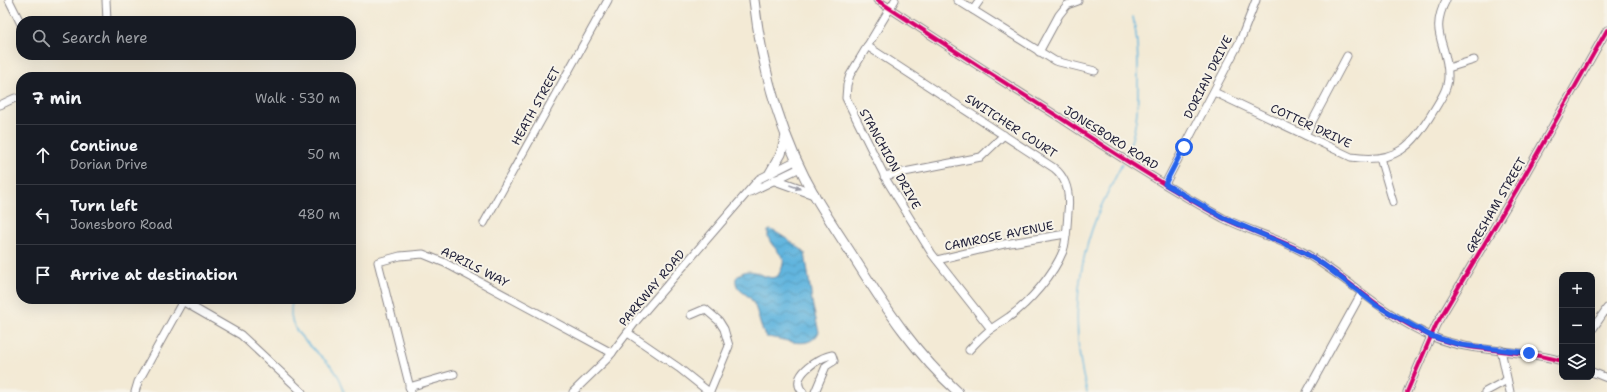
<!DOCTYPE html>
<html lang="en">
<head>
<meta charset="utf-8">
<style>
	:root { --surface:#171b24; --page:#20242c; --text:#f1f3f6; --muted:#9ea1a6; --line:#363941 }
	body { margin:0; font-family:"Shantell Sans",sans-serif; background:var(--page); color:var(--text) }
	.controls { position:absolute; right:12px; bottom:12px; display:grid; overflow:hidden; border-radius:8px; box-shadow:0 4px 16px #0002 }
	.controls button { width:36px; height:36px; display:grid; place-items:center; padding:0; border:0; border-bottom:1px solid var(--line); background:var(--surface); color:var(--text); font:20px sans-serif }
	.stop { position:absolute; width:12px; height:12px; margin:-9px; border:3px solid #2563eb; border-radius:50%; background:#fff }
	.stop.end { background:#2563eb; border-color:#fff; box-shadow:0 1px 4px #0008 }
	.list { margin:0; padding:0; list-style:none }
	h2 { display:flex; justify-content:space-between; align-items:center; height:52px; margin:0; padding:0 16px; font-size:17px }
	h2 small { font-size:13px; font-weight:400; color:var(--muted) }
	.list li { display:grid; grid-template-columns:26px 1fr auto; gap:12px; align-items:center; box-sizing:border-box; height:60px; padding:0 16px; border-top:1px solid var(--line) }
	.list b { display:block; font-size:15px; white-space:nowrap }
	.list p { margin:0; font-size:13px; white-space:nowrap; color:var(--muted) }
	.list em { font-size:13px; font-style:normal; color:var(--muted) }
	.icon { flex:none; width:22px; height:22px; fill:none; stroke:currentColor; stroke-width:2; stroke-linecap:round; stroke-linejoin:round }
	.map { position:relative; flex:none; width:1607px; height:392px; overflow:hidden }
	.search { position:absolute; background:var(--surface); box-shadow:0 4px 16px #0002; left:16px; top:16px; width:340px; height:44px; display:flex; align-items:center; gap:10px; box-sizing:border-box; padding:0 14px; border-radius:16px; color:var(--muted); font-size:15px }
	.panel { position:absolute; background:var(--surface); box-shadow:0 4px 16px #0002; left:16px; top:72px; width:340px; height:232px; border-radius:16px }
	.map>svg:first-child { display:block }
	.water { fill:url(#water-waves); stroke:#426c8c }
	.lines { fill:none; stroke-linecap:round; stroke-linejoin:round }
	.stream { stroke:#62b5de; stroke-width:1.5 }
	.minor-casing { stroke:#8a8688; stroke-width:9 }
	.major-casing { stroke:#8a8688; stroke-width:11 }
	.minor { stroke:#fff; stroke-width:7 }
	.major { stroke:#fff; stroke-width:9 }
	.cycleway-casing { stroke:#f7f3e8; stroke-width:6 }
	.cycleway { stroke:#d6006c; stroke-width:4 }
	.oneway { fill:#9c9ca7 }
	.route { stroke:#2563eb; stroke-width:5 }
	.labels { text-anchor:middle; stroke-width:4; stroke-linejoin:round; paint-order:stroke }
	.street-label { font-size:12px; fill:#22223b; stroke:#f7f3e8 }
</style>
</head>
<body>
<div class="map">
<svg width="1607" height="392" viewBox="0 0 1607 392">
	<defs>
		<pattern id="water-waves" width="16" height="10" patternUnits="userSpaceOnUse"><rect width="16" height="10" fill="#62b5de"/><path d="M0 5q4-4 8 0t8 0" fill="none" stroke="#5093b5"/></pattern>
	</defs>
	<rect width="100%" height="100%" fill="#f7f3e8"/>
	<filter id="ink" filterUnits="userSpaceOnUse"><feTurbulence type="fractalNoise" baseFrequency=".025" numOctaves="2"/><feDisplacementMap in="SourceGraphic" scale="8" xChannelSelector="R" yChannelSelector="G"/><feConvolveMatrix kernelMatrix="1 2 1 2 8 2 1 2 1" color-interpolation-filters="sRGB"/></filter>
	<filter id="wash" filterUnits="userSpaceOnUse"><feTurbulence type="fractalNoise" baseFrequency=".012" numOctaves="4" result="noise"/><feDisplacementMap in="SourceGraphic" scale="16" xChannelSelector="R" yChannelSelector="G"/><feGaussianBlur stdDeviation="0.9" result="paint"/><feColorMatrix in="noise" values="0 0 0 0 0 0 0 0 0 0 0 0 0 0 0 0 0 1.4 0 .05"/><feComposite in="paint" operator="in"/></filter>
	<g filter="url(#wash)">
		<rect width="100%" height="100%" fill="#f3ead5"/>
		<path class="water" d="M 770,230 C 775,230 802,249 805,253 L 813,307 L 819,332 C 809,352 784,338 766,337 C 758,325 759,308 750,298 C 744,292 734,289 736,278 C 751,260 766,284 778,276 L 782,268 L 784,259 L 771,243 L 768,237 L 768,231 Z"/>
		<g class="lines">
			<g class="stream">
				<path d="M 1126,155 C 1137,130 1138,109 1138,82 C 1138,60 1138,39 1133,17"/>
				<path d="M 293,299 C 279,343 338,352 344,392"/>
				<path d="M 1087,392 C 1071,334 1075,271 1097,216 C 1104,198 1114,181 1122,164"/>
			</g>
		</g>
	</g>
	<g filter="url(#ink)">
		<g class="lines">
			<g class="minor-casing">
				<g id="minor">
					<polyline points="9,0 21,24"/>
					<polyline points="106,0 107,21"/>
					<path d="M 877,0 C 938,40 1000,80 1062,119 C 1115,154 1168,188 1223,218 C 1249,231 1278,238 1303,252 C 1348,277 1382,315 1431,336 C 1472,354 1520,348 1562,361"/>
					<polyline points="895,0 850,75 847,85 846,98 887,181 932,254 991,329"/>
					<polyline points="957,0 1055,61 1095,71"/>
					<polyline points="973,10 980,0"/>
					<path d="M 867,46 L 1054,168 C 1068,179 1070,195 1068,212 C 1067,224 1067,240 1063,251 C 1054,274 1029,303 1009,317 C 1003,321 997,325 991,329 C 983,335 976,343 969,350"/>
					<polyline points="1039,52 1059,15 1067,5 1078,1"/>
					<polyline points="1448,68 1474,60"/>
					<path d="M 1214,92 L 1351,157 C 1396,164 1412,147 1434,110 C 1440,100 1448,89 1448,77 C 1449,45 1428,34 1446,0"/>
					<polyline points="0,105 15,98"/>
					<polyline points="1305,135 1347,56"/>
					<polyline points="1380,158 1393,202"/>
					<polyline points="884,176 981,157 1004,135"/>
					<polyline points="1165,184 1240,41 1256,0"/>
					<polyline points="750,192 800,168"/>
					<polyline points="484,223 608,0"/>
					<polyline points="937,260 1004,244 1066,234"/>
					<polyline points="182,301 241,335 302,392"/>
					<polyline points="691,315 705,309 719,321 724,329 729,346 710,392"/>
					<polyline points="1592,330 1607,308"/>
					<polyline points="628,333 679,368 709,392"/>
					<polyline points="1501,350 1510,392"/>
					<polyline points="1592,372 1607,378"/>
					<polyline points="409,387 454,374"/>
					<polyline points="135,392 138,382 184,299"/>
					<polyline points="411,392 378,262 400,256 423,254 445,263 612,353"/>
					<polyline points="573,392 608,358 637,320 759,179 797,160"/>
					<path d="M 803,392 C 787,377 819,357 832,355 L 834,361 L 826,366 L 815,392"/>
					<polyline points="1307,392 1361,294"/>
					<polyline points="1407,392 1436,325 1517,189 1607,30"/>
					<polyline points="1485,392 1507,380"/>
				</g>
			</g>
			<g class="major-casing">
				<g id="major">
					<path d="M 754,0 C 762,69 780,137 816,198 C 829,220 844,242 858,264 C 887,310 917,355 958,392"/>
					<polyline points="770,173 781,154 786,136"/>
					<polyline points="775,180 814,194"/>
				</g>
			</g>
			<use href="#minor" class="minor"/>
			<use href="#major" class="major"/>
			<g class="cycleway-casing">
				<g id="cycleway">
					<path d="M 877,0 C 938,40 1000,80 1062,119 C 1115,154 1168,188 1223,218 C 1249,231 1278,238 1303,252 C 1348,277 1382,315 1431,336 C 1472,354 1520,348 1562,361"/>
					<polyline points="1407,392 1436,325 1517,189 1607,30"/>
				</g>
			</g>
			<use href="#cycleway" class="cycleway"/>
		</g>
		<defs><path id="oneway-solid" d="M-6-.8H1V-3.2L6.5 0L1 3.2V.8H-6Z"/></defs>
		<use class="oneway" href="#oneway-solid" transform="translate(795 187) rotate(20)"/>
	</g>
	<g class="lines" filter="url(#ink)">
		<polyline class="route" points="1184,147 1165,184 1224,218 1303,252 1324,265 1376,305 1431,336 1461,345 1529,353"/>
	</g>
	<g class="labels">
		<g class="street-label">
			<text transform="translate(1208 77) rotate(-63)" y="4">DORIAN DRIVE</text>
			<text transform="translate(536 106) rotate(-61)" y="4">HEATH STREET</text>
			<text transform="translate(1011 126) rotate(33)" y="4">SWITCHER COURT</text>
			<text transform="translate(1311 126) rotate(25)" y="4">COTTER DRIVE</text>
			<text transform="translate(1111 138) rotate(32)" y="4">JONESBORO ROAD</text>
			<text transform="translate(890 159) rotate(61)" y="4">STANCHION DRIVE</text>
			<text transform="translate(1496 205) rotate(-60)" y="4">GRESHAM STREET</text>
			<text transform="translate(999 236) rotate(-11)" y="4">CAMROSE AVENUE</text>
			<text transform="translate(475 267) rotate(27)" y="4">APRILS WAY</text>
			<text transform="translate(652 288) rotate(-50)" y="4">PARKWAY ROAD</text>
		</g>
	</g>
</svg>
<div class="controls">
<button>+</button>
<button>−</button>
<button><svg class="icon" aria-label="layers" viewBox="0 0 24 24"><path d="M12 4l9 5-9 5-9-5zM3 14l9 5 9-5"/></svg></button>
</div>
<div class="stop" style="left:1184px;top:147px"></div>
<div class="stop end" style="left:1529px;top:353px"></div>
<div class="search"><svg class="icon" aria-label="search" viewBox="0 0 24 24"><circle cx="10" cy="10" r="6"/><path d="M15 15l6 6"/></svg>Search here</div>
<section class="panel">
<h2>7 min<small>Walk · 530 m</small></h2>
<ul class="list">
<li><svg class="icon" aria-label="ahead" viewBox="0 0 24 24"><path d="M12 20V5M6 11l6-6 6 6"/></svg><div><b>Continue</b><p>Dorian Drive</p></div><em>50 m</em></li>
<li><svg class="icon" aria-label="left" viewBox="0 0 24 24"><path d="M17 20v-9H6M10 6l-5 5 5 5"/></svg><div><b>Turn left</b><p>Jonesboro Road</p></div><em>480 m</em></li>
<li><svg class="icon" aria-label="arrive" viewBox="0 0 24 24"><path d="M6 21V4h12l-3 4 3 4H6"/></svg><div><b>Arrive at destination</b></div></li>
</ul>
</section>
</div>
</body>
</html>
